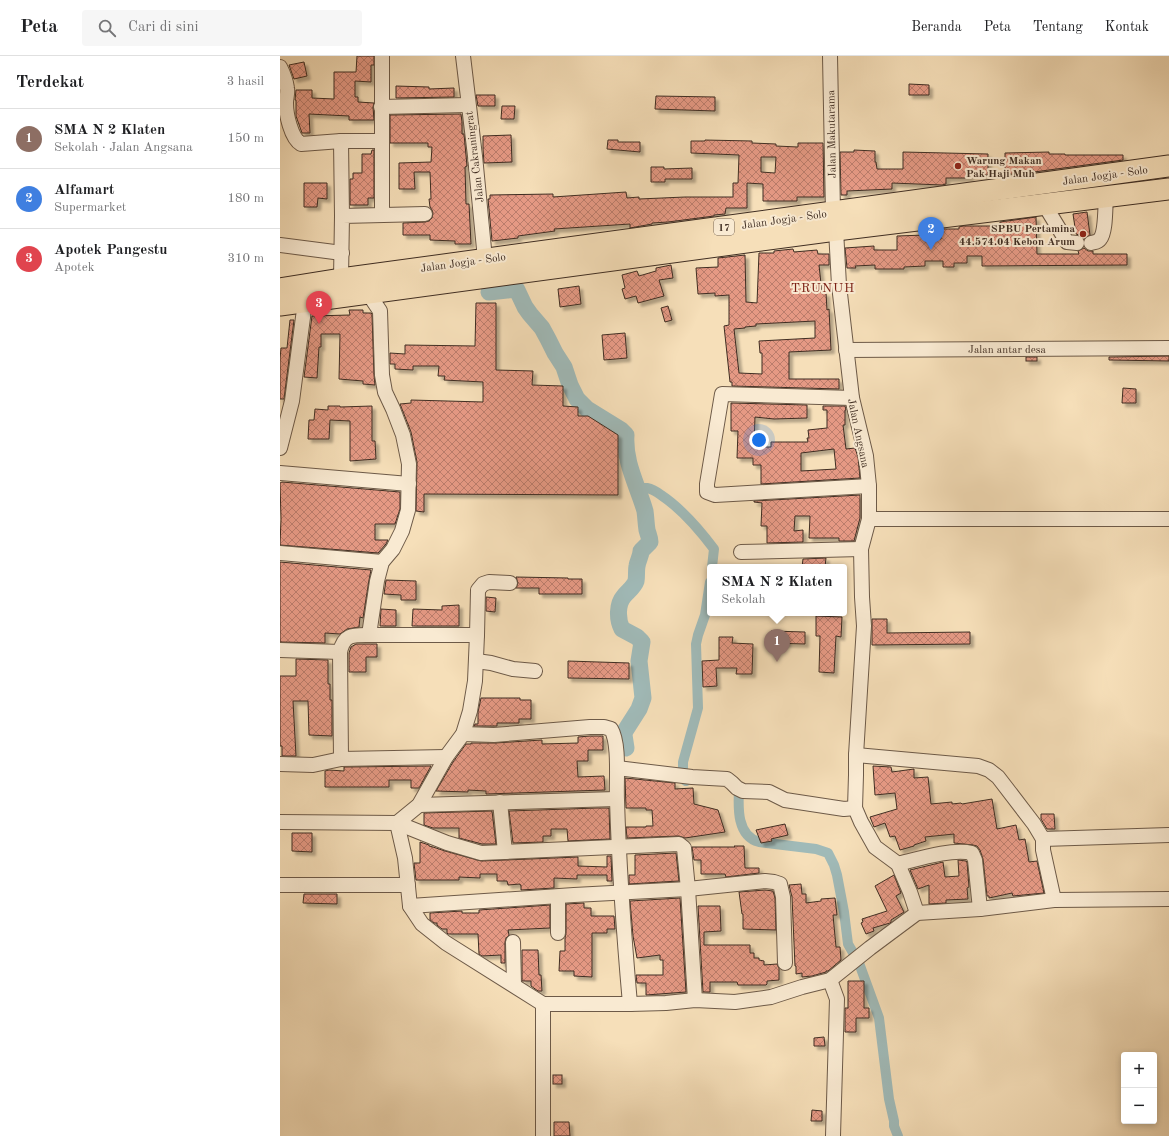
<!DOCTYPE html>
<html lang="id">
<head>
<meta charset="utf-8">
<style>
	:root { --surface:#fff; --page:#f6f6f6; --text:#202124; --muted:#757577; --line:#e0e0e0; --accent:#0b8043 }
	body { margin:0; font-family:"Old Standard TT",serif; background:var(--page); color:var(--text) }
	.controls { position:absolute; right:12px; bottom:12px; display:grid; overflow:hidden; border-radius:4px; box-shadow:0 2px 6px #0003 }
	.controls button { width:36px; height:36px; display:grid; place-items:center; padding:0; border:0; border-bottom:1px solid var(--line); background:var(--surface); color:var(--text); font:20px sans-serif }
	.you { position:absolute; left:479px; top:384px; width:14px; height:14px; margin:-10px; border:3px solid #fff; border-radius:50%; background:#1a73e8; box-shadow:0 0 0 6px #1a73e833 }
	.badge { display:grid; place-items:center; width:26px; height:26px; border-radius:50%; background:var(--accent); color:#fff; font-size:13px; font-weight:700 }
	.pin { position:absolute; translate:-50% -33px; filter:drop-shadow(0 1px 2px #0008) }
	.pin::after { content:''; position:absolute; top:21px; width:14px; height:12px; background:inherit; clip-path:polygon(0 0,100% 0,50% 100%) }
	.popup { position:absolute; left:427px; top:508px; width:140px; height:52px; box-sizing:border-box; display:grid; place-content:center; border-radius:4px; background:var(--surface); filter:drop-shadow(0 1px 3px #0005); font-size:13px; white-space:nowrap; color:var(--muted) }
	.popup b { font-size:15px; color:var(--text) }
	.popup::after { content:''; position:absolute; left:50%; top:100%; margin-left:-8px; border:8px solid transparent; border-top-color:var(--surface) }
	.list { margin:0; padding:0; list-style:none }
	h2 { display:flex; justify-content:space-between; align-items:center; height:52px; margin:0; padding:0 16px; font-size:17px }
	h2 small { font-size:13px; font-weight:400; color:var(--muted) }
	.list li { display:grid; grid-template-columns:26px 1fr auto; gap:12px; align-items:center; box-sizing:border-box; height:60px; padding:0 16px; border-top:1px solid var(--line) }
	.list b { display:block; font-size:15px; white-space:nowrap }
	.list p { margin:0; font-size:13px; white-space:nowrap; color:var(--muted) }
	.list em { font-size:13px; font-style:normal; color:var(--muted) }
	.icon { flex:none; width:22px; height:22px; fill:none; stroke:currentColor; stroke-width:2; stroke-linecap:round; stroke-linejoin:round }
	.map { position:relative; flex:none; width:889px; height:1080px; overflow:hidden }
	header { display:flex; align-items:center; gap:24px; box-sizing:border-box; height:56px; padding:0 20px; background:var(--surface); border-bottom:1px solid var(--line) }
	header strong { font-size:19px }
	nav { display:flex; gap:22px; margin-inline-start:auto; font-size:14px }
	.search { width:280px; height:36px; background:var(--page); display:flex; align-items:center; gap:10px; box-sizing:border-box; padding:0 14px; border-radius:4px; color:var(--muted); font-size:15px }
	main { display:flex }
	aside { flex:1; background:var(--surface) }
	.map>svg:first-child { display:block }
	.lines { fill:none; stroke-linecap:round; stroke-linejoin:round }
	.canal { stroke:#a0bab8; stroke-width:10 }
	.river { stroke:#a0bab8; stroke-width:17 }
	.building { fill:url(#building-cross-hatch); stroke:#3f2d22; fill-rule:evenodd; filter:url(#shadow) }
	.minor-casing { stroke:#6d5a48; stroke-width:16 }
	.highway-casing { stroke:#3f2d22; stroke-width:23 }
	.minor { stroke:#f9ead2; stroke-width:14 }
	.highway { stroke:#f6dfb9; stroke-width:21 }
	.poi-dot { fill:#8f2418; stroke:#f9ead2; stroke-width:1.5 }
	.labels { text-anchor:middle; stroke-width:4; stroke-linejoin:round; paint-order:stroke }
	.shield { fill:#f9ead2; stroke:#776657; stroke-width:1 }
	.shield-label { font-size:10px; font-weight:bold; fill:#3f2d22 }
	.street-label { font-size:11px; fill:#3f2d22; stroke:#f9ead2 }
	.poi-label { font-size:11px; font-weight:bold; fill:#3f2d22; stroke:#f9ead2; text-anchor:start }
	.quarter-label { font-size:13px; letter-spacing:1px; fill:#7a1f14; stroke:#f9ead2 }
</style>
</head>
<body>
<header>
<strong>Peta</strong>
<div class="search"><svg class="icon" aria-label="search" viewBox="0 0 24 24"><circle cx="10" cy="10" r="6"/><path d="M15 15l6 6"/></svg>Cari di sini</div>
<nav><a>Beranda</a><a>Peta</a><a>Tentang</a><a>Kontak</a></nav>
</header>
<main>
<aside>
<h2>Terdekat<small>3 hasil</small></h2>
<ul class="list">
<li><span class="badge" style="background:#8d6e63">1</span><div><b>SMA N 2 Klaten</b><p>Sekolah · Jalan Angsana</p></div><em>150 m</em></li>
<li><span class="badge" style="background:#3f7fe0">2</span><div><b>Alfamart</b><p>Supermarket</p></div><em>180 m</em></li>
<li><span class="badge" style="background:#e0444e">3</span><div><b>Apotek Pangestu</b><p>Apotek</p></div><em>310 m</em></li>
</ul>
</aside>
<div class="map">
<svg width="889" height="1080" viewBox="0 0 889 1080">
	<defs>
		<pattern id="building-cross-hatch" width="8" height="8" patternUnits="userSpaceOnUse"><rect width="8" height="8" fill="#e59984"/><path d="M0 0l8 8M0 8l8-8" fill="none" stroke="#bb7d6c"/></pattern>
		<filter id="shadow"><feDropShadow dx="3.5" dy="3.5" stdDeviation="1" flood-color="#0004"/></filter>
	</defs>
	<rect width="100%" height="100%" fill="#f6dfb9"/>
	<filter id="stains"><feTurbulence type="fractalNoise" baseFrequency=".005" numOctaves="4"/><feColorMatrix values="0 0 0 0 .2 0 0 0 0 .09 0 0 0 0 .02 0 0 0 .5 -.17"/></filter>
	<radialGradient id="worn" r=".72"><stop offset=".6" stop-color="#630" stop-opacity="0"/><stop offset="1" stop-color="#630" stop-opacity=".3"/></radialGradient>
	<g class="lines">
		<g class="canal">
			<path d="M 355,428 C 360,432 362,432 367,432 C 372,433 377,436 381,439 C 402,453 419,473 434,493 L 432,511"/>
			<polyline points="406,725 403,723 403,706 418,652 416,588 418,579 425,559 430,526"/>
			<path d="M 455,729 L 458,732 L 459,734 C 458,752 457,780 479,786 L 536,793 L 548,797 L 554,809 L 557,819 L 564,856 L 568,888 L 579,907 L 599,962 L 609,1043 L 614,1065 L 614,1070 L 618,1080"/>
		</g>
		<path class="river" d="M 209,236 L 236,233 L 237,234 L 245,251 L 250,258 L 262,272 L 268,283 L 275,297 L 284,311 L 290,329 L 297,343 L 307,353 L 341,374 L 346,379 C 344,407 358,430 365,455 C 366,462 366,468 367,474 C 368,478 370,482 370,486 L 361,495 C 361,500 358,504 357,510 C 356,515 357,520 356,525 C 354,531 348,535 344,540 C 337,548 337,563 342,573 L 357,581 L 362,586 L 359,605 L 363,642 L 359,653 L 345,675 L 344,679 L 346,692"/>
	</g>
	<g class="building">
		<polygon points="77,0 94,0 94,9 91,9 91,26 75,25 75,41 78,41 78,46 94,47 93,51 94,64 69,64 69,60 29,58 30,77 22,77 16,60 16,44 15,44 16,34 32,34 32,42 54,43 54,16 76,16"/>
		<polygon points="24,6 27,20 14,23 9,9"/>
		<polygon points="629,28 649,29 649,39 629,39"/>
		<polygon points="116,30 149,31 149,33 174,32 174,41 116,42"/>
		<polygon points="196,39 215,39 215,50 198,50"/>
		<polygon points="376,40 435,41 435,55 375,53"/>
		<polygon points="222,50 235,50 234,63 221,63"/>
		<polygon points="181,58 182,66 182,78 184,78 187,110 185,111 186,148 189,148 191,188 175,188 175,185 150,184 150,179 123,179 123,167 145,166 149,165 152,162 153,157 152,154 150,151 149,143 151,143 150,116 134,116 135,133 119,133 119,107 151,106 152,91 148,91 148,87 110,87 110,59"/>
		<polygon points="231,79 232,106 204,107 203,93 203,80"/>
		<polygon points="328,84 338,84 338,86 360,86 360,96 327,93"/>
		<path d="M 425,84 L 472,85 L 472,87 L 496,88 L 496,90 L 518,91 L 518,87 L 543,87 L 544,141 L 517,141 L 517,145 L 483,145 L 483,128 L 467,127 L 467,152 L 446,152 L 445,158 L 434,159 L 434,160 L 388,166 L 372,167 L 372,168 L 350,172 L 350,168 L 274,173 L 275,175 L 238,180 L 238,182 L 212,185 L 208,143 L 210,143 L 210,139 L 273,138 L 273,141 L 346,136 L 347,142 L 359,141 L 359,143 L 405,141 L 453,141 L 453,127 L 458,127 L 459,99 L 411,97 L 411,85 L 425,85 ZM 481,101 L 496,101 L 495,117 L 481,116 Z"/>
		<polygon points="92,94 94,94 94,142 88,142 88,149 70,149 70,123 73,123 73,117 82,117 82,98 91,98"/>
		<polygon points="574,94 595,95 595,106 596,106 597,113 623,113 623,96 708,98 708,119 690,119 690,122 666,122 666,128 662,129 612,127 612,133 567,135 567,139 561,139 560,96 574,96"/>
		<polygon points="769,96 769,98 785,98 785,99 843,99 843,104 754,116 754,115 738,115 739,118 725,118 725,97"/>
		<polygon points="371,111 384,111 384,113 412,112 412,123 385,123 385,126 371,126"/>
		<polygon points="24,127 47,127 47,143 38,142 37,151 24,151"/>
		<polygon points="807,156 810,179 804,183 802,180 796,178 793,158"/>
		<polygon points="756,161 757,198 799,198 798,195 804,192 808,195 813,195 813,198 847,198 847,209 702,210 702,200 687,200 687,207 674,207 674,211 663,211 663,205 645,205 645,210 624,211 624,213 595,213 595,209 575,210 576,212 567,212 565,192 594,190 594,194 617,194 617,180 645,179 645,183 661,183 661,173 679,173 679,171 683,170 711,170 711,169 720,169 720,166"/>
		<path d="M 513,193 L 514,196 L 537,194 L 538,198 L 549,198 L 549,209 L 539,209 L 542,237 L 546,237 L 547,254 L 549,253 L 551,294 L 509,296 L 509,323 L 559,323 L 559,333 L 452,330 L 452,326 L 450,326 L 444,270 L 449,269 L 449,239 L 435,240 L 435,237 L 418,238 L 416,212 L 438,211 L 438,202 L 465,199 L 466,246 L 477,247 L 479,197 L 494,197 L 494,195 ZM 535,265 L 535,282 L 479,285 L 480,297 L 482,297 L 482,318 L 459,317 L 454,273 L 465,272 L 465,271 L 476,270 L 476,268 Z"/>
		<polygon points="391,209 393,222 379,224 384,240 358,247 356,240 345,243 342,233 345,232 342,219 357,215 359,220 376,215 376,212"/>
		<polygon points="299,230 301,248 280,251 278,233"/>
		<polygon points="196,247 216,247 216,314 253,315 252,329 283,330 283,350 298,351 298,360 308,360 338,379 338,439 144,438 144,456 136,455 137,406 131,376 120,348 131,347 131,344 203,346 203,326 164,324 165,320 158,320 159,310 133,310 133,314 115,313 115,308 110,308 110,297 125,298 125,289 195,290"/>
		<polygon points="388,250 392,264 385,266 381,252"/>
		<polygon points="69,254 83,254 83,257 91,257 92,258 94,319 95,329 83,328 83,325 59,323 60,278 41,278 41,291 39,291 37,322 24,321 32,260 70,259"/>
		<polygon points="10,264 14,264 4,343 0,343 0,303 1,292 7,292"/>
		<polygon points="345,277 347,302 324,304 322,279"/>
		<polygon points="889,300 889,305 829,304 829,301"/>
		<rect x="746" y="301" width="11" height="4"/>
		<polygon points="843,332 856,333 856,347 842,347"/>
		<path d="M 451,347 L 527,349 L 527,362 L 494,363 L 475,361 L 474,391 L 491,391 L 491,386 L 528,386 L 527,382 L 529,382 L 528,374 L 547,372 L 547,354 L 543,354 L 543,350 L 565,350 L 566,354 L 565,354 L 565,369 L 563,369 L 566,393 L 575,392 L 578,401 L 580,422 L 481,428 L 481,409 L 473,409 L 473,402 L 457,402 L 458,375 L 451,375 ZM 554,393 L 556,413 L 521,415 L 521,397 Z"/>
		<polygon points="48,350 60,350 60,351 92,350 92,385 95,385 96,403 70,405 70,365 50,364 49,383 28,383 29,364 34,364 35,353 48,354"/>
		<polygon points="2,426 120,436 120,453 115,468 95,468 95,484 108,484 106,488 98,497 0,489 1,463 0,427"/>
		<polygon points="580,439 580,462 574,485 559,485 559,482 529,482 530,460 515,460 514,475 523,474 523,486 487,487 487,470 481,470 482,447 474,446 474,445"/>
		<polygon points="546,502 545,511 522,511 523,503"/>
		<polygon points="0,506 91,514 89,524 83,562 80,561 79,571 67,573 60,578 45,577 45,587 0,586"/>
		<polygon points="236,521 288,522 288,523 302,523 302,538 259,538 259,532 236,532 238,527"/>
		<polygon points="106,524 136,525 136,544 121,544 121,539 104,538"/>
		<polygon points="206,541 216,542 215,556 206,555"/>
		<polygon points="179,549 179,570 132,570 133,553 162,554 162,550"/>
		<polygon points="101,553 116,554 116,570 100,570"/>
		<polygon points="536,560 562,561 561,581 556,580 554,617 539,616 540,580 536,580"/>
		<polygon points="592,563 607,563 607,577 690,576 690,588 592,589"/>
		<polygon points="491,575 525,576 525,588 490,587"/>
		<polygon points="439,581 453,581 452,587 473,588 472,618 456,618 457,612 436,612 437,630 423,631 422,605 439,604"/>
		<polygon points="76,588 97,588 97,601 86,601 86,616 69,616 69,597 71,591"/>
		<polygon points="16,603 48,604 48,628 50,628 50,644 52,644 52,680 29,679 28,645 13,645 16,700 2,700 2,690 0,690 0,620 16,620"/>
		<polygon points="288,605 349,607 349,623 288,622"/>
		<polygon points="201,642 240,642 240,644 251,644 251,663 239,663 239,667 217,667 217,670 194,670 195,668 198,668 198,656"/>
		<polygon points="310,680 323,680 323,694 308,694 308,705 297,705 298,721 324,720 325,734 206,738 206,735 188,734 188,736 156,735 173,706 186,688 191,688 191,687 215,687 262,684 262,688 298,687 298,681"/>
		<polygon points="151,710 139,732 131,732 131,724 109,724 109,731 45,731 45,715 49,714 64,715 64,711"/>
		<polygon points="593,710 611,711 612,716 634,713 634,722 648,721 651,748 672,746 672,748 681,747 682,748 712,743 717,773 736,769 739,784 745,783 749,806 757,805 764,837 733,840 732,837 709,842 709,840 707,840 703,803 700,794 697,790 693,789 674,787 674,778 645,781 646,785 634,789 634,790 620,794 615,780 610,781 605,767 594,771 590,761 617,753 615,737 595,739"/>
		<polygon points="345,722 395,727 395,733 413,732 414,748 438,754 445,776 405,782 399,780 347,782 346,771 366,771 366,770 373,770 372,754 366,754 366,752 346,752"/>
		<polygon points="317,752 329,752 330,783 288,785 287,773 271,773 271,780 263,780 263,786 233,787 229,755"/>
		<polygon points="212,755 216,788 202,788 179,782 179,772 153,772 144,769 144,757"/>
		<polygon points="761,758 774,758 775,773 767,773 761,763"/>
		<polygon points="505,768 508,779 491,783 492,785 481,787 476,774"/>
		<polygon points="12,777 32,777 32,796 12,795"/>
		<polygon points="140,786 149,789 149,790 153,791 165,795 201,805 298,801 298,810 327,811 327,800 331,800 332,825 327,825 327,819 297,819 297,823 274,822 274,832 241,834 241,829 240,829 240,828 228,829 227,825 217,825 217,818 200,818 200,822 179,821 179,824 136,824 134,807 140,807"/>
		<polygon points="454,790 464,790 465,812 479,812 479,817 446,821 445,818 421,818 421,804 414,804 412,791 455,791"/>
		<polygon points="396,797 399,825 349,828 349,819 355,819 355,799"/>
		<polygon points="678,804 686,805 687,806 689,831 687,832 688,843 666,844 666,847 649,848 649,829 638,833 630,814 663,806 665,821 679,820"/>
		<polygon points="614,819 621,837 616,840 624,856 611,864 611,866 610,867 593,872 594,875 586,878 581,867 583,866 582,863 607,855 595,830"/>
		<polygon points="521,828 522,838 526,838 526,847 541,845 541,843 555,842 557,859 553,859 556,891 560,891 561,904 548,915 546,915 546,916 532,920 522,921 522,917 516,918 516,910 515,910 512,841 509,829"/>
		<polygon points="485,834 493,835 495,842 496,874 463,873 463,858 462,858 459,836"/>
		<polygon points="24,838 57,838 57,848 23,847"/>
		<polygon points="400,842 406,936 366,939 366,927 357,927 356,919 383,919 383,904 380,904 380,899 357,902 353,880 350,845"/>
		<polygon points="304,847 304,852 311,852 311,860 334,860 335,873 327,873 327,877 312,877 312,921 294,920 294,915 279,915 280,895 285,895 285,882 286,877 286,848"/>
		<polygon points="270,849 270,872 228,874 229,879 226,882 225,886 225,907 221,907 221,899 202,900 199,898 198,878 168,878 167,877 167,873 162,873 157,869 157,867 154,867 150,864 150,857 182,855 182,857 199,857 199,854"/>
		<polygon points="418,850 440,850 441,875 424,876 424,889 470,889 470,897 474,897 474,902 479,902 479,904 484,905 484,909 497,908 499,912 499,924 487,925 487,928 486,929 458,929 457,926 430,926 430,936 423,936"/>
		<polygon points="242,894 258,894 259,919 261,919 262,935 258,935 251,930 251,925 242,925"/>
		<polygon points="568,925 584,925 584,952 589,952 589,962 576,962 576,976 565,976 565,952 568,952"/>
		<polygon points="544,981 545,990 534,990 534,982"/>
		<rect x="273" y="1019" width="9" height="9"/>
		<polygon points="532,1054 542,1055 542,1065 531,1065"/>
		<polygon points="274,1066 289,1066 290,1080 274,1080"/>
	</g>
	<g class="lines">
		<g class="minor-casing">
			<g id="minor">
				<polyline points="183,0 195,100 205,203"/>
				<polyline points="550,0 553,156 556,174 559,229 572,342 586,400 589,430 589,463 581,493 582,541 584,570 576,699 576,719 575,752 581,766 595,791 618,808 630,836 637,857"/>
				<path d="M 0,11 C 3,17 6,25 7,32 C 8,37 6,42 6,47 C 6,58 11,82 21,88 L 61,85 L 101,85"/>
				<polyline points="101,51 188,49"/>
				<polyline points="61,85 62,160"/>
				<polyline points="764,148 787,186 797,187"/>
				<polyline points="102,159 102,0"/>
				<path d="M 811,187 C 815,186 818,186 820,183 C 826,176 825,151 826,141"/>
				<polyline points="0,189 62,197"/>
				<polyline points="61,223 62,160 145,158"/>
				<polyline points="86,230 88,237 100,255 102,319 105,336 113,353 123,379 129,408 128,454 122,475 113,493 102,506 97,525 89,579"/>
				<polyline points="566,294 889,292"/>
				<polyline points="572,342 442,338 427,428 427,436 435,439 589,430"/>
				<polyline points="0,392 12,345 25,246"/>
				<polyline points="0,417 129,428"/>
				<polyline points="589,463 889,463"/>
				<polyline points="461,496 581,493"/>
				<polyline points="0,497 102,506"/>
				<polyline points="197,579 195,625 190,655 183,678 166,701 139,749 117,767 125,802 130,850 142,868 166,887 263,948 350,948 386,947 415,944 455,946 491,941 522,931 550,924 590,892 637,857 700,853 774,844 889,843"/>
				<polyline points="0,594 60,596"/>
				<polyline points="196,605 211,607 233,613 255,615"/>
				<path d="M 183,678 L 214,679 L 310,671 L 324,671 L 331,673 C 340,688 336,726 337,744 C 339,812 344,880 350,948"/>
				<polyline points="576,699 698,710 709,714 718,721 754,768 763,783 889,779"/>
				<path d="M 61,703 L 60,596 C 64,578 73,579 89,579 L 197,579 L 198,534 L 203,528 L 209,526 L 230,527"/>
				<polyline points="0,708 33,709 61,703 166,701"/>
				<polyline points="337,712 412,721 447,723 452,727 457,732 463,735 489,736 505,744 564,753 575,752"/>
				<polyline points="220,746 225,796"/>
				<polyline points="139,749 336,743"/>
				<polyline points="0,766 117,767 167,787 201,797 399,788 404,792 408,833 415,944"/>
				<polyline points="763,783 763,794 774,844"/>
				<path d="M 618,808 C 638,803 672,792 692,797 L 695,804 L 700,853"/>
				<polyline points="0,829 128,829"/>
				<polyline points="278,841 278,877"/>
				<polyline points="130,850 294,839 408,833 485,825 494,826 500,828 503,841 505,907"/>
				<polyline points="233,886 234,929"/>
				<polyline points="550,924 557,943 553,1080"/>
				<polyline points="263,948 263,1080"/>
			</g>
		</g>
		<g class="highway-casing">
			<g id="highway">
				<polyline points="0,233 61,223 889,110"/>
				<polyline points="0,249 556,174 889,133"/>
			</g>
		</g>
		<use href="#minor" class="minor"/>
		<use href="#highway" class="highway"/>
	</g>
	<g class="poi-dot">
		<circle cx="678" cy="110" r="4"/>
		<circle cx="803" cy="178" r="4"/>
	</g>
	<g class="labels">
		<rect class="shield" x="434" y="163" width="20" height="16" rx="3"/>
		<g class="shield-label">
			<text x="444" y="175">17</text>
		</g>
		<g class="street-label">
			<text transform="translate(551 78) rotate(-91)" y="4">Jalan Makutarama</text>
			<text transform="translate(194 101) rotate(-97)" y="4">Jalan Cakraningrat</text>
			<text transform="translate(825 119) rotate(-8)" y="4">Jalan Jogja - Solo</text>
			<text transform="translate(504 163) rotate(-8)" y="4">Jalan Jogja - Solo</text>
			<text transform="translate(183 206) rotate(-8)" y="4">Jalan Jogja - Solo</text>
			<text x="727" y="297">Jalan antar desa</text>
			<text transform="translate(579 377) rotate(78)" y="4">Jalan Angsana</text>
		</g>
		<g class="poi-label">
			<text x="686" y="108">Warung Makan<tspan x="686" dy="13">Pak Haji Muh</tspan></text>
			<text x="795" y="176" text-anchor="end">SPBU Pertamina<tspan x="795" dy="13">44.574.04 Kebon Arum</tspan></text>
		</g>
		<g class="quarter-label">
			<text x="543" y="236">TRUNUH</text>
		</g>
	</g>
	<rect width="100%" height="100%" filter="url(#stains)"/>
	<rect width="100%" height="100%" fill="url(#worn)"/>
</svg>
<div class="controls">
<button>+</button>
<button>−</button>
</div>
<div class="you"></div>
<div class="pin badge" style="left:497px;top:606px;background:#8d6e63">1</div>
<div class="popup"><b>SMA N 2 Klaten</b>Sekolah</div>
<div class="pin badge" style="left:651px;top:194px;background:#3f7fe0">2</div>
<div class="pin badge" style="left:39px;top:268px;background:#e0444e">3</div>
</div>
</main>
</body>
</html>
